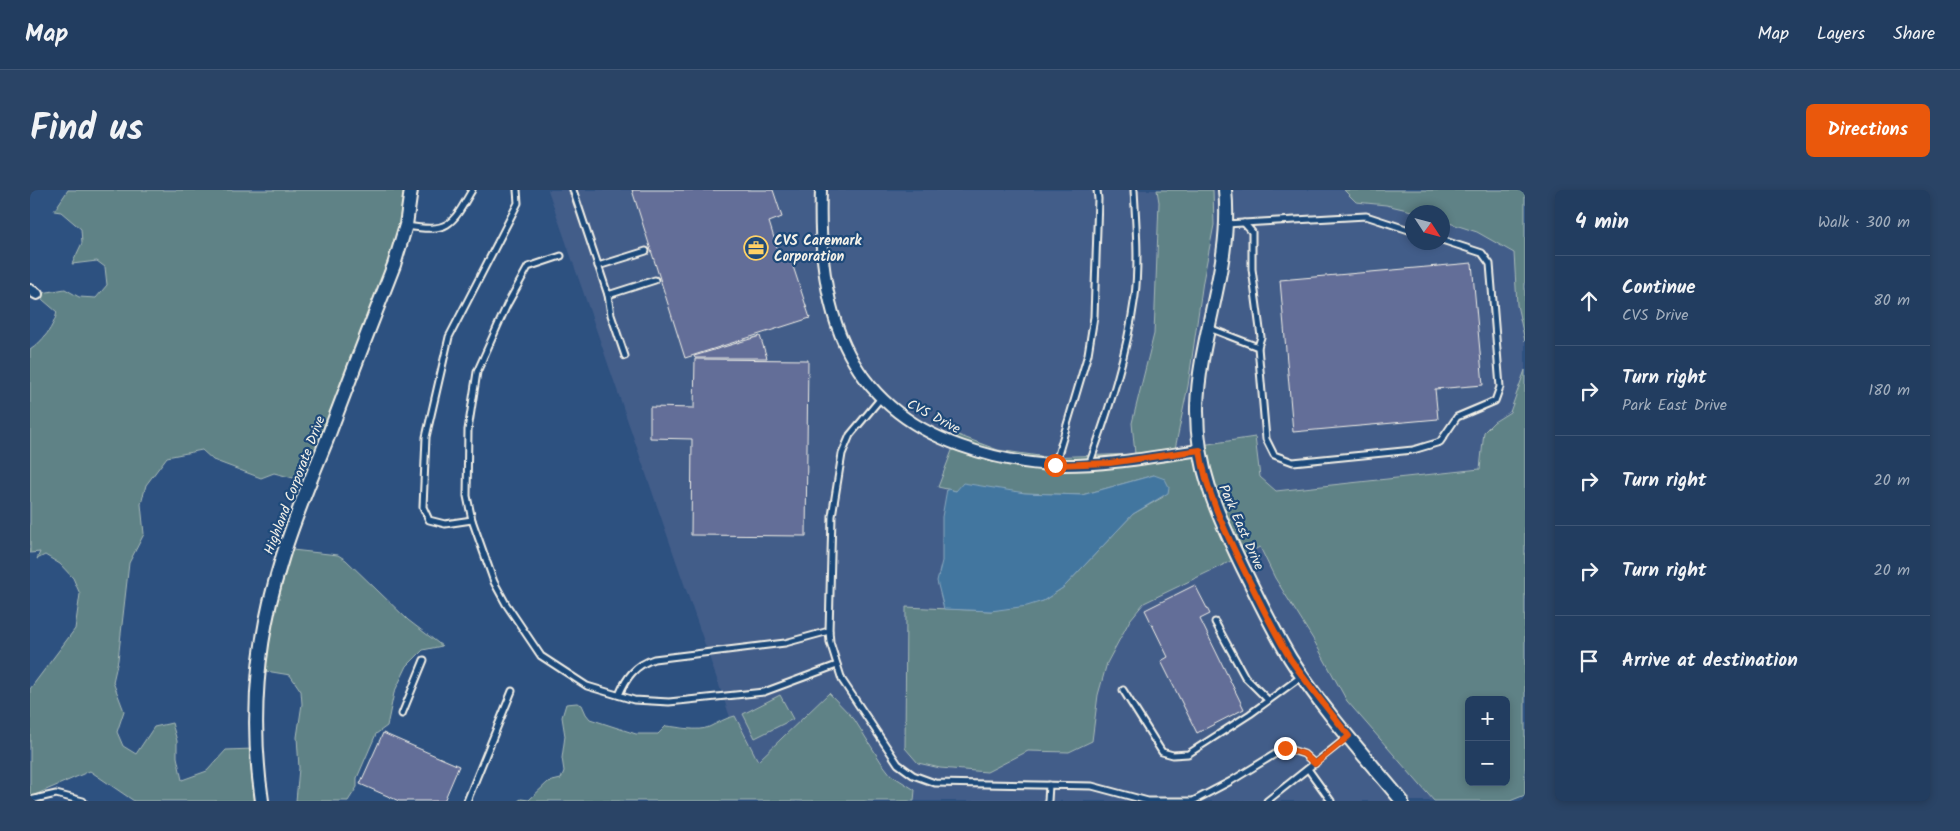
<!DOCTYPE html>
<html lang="en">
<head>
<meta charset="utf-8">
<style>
	:root { --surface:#223d60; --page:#2a4466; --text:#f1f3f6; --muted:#a2aebd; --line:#3f5675; --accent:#ea580c }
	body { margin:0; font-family:Kalam,sans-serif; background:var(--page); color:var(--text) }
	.controls { position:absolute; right:15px; bottom:15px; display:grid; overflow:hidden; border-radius:8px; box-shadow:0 2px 8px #0003 }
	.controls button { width:45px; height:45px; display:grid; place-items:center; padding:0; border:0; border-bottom:1px solid var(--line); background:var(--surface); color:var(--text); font:25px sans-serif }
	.compass { position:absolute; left:1375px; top:15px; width:45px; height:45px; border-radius:50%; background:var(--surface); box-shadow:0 2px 8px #0003; rotate:126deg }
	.stop { position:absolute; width:15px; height:15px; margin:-11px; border:4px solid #ea580c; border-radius:50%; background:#fff }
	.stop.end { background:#ea580c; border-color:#fff; box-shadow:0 1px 5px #0008 }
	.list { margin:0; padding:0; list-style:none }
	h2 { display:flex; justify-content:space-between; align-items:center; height:65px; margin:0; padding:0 20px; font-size:21px }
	h2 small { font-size:16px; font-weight:400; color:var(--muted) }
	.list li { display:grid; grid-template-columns:32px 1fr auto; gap:15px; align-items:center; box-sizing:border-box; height:90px; padding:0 20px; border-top:1px solid var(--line) }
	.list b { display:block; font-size:19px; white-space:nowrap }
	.list p { margin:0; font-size:16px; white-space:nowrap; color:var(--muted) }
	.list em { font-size:16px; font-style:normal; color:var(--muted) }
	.icon { flex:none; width:28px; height:28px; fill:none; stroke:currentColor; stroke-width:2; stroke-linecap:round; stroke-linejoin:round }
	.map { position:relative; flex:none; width:1495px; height:611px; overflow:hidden; border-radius:8px }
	header { display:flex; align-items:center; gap:30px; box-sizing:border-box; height:70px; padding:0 25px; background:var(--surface); border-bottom:1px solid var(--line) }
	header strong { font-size:24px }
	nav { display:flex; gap:28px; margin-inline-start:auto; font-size:18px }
	.intro { display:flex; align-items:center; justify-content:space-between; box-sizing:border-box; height:120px; padding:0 30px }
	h1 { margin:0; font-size:35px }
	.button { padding:12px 22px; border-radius:8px; background:var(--accent); color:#fff; font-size:18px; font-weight:700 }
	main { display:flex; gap:30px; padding:0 30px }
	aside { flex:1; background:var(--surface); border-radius:8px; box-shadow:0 2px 8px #0003 }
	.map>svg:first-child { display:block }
	.built { fill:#425d89 }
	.green { fill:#5e8286; stroke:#a9bab7; fill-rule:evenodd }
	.water { fill:#42769f; stroke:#89a7bc }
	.building { fill:#646e98; stroke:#f4f1e8 }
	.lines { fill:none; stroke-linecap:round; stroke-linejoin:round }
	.service-casing { stroke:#f4f1e8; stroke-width:9 }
	.minor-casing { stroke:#f4f1e8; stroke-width:14 }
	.tertiary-casing { stroke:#f4f1e8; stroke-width:16 }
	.service { stroke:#1f4a7a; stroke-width:5 }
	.minor { stroke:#1f4a7a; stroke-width:10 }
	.tertiary { stroke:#1f4a7a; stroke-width:12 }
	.route { stroke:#ea580c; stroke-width:6 }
	.labels { text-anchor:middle; stroke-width:4.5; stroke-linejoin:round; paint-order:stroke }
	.poi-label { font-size:14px; font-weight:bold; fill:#f4f1e8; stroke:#1f4a7a; text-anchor:start }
	.street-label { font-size:14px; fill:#f4f1e8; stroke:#1f4a7a }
</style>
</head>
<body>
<header>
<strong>Map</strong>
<nav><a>Map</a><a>Layers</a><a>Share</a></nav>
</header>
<div class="intro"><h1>Find us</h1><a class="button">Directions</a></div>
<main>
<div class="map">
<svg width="1495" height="611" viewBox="0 0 1495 611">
	<rect width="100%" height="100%" fill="#2d5180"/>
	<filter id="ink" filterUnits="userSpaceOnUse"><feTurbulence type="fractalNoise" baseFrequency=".02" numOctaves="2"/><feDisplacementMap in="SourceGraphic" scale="10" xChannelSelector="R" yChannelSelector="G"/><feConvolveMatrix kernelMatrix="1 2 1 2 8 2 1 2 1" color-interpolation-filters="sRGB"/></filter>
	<g filter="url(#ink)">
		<g class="built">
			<polygon points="518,0 1127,0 1129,12 1124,144 1102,233 1106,264 1016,267 968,260 928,245 908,297 917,299 912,327 912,371 907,391 914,419 876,417 875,502 878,560 888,573 910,578 957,582 998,561 1039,562 1062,551 1068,505 1077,473 1100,430 1114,413 1231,357 1245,388 1283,449 1317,511 1404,611 884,611 885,600 861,585 799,503 728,571 705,526 700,527"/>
			<polygon points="1183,0 1314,0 1326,12 1356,15 1386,22 1382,22 1382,52 1412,52 1413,31 1447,42 1484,63 1487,115 1495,151 1495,180 1480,222 1464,232 1454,242 1450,279 1246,301 1230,288 1225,247 1144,259 1158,196 1173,91 1184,35"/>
		</g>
		<g class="green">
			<path d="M 38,0 L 379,0 L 367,56 L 275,291 L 244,283 L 231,288 L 183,270 L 172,260 L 137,267 L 116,295 L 111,314 L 114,344 L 99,373 L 88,470 L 83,492 L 94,521 L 87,542 L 93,556 L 106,564 L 124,537 L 142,533 L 147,551 L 147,567 L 152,590 L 177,581 L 196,560 L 223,559 L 232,611 L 104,611 L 60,581 L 0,607 L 0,499 L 45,439 L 50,404 L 43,388 L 30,374 L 15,365 L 7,369 L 10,362 L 0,363 L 0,160 C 12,152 24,137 27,122 L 6,104 L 35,99 L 49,107 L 66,108 L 77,95 L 75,77 L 67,71 L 42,74 L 52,53 L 51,39 L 31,22 L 24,21 Z"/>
			<path d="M 1127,0 L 1183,0 L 1184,35 L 1173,91 L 1158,196 L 1145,259 L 1225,247 L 1230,287 L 1246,301 L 1450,279 L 1454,242 L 1464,232 L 1480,222 L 1495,180 L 1495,605 L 1480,611 L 1404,611 L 1317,511 L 1283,449 L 1245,388 L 1230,357 L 1114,413 L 1100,430 L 1077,473 L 1068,505 L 1062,551 L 1039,562 L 998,561 L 957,582 L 910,578 L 888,573 L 875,558 L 876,417 L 961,421 L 1013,411 L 1034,397 L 1103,324 L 1133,307 L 1124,285 L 1052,305 L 926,301 L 908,297 L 928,245 L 968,260 L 1016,267 L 1105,264 L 1102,233 L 1124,144 L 1129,12 ZM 1439,510 L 1476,510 L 1476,592 L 1439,592 Z"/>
			<polygon points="1314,0 1495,0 1495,151 1487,115 1484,63 1447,42 1413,31 1412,22 1386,22 1356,15 1326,12"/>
			<polygon points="253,359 308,365 316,370 378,430 412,456 393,460 377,476 364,503 357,536 346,544 327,588 327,597 318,611 266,611 269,578 267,547 272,514 271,501 260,485 230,480"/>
			<path d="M 799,503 L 824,529 L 851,572 L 861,585 L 885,600 L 884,611 L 488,611 L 491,609 L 499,610 L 518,592 L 531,589 L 534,581 L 532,568 L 535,546 L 532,527 L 536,514 L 547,513 L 552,515 L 556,524 L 560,529 L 606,544 L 628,544 L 636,536 C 650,537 667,542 679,537 C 688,533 695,528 705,526 L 728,571 Z"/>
			<polygon points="750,505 763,529 725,548 713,524"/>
		</g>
		<polygon class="water" points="1124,285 1135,289 1139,297 1138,303 1103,324 1034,397 1013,411 997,416 961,421 914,419 907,391 912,371 912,327 917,299 926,301 933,293 995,303 1052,305"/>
		<g class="building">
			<polygon points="602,0 743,0 752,27 739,32 750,67 759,64 780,128 655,168"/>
			<polygon points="1442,73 1453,195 1405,199 1408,229 1263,242 1250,90"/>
			<polygon points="730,146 737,168 665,168 664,166"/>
			<polygon points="665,169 778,170 776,346 661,345 662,249 620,248 620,217 664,218"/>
			<polygon points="1165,395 1180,424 1170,429 1214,519 1167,543 1131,471 1138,467 1115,420"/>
			<polygon points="353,543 429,576 414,611 369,611 330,594"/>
		</g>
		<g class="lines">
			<g class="service-casing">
				<g id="service">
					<polyline points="543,0 578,105 581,125 595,166"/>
					<polyline points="1214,33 1222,42 1222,79 1231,147 1228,157 1236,249 1244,265 1263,272 1383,260 1410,252 1427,227 1465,211 1470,197 1460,74 1452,63 1412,50"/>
					<polyline points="1196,34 1336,26 1382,41"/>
					<path d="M 377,36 C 419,43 422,35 442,0"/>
					<polyline points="531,66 498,77 477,115 447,182 438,240 437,306 442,330 464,392 476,414 511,466 557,496 604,510 639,512 734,502 807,475"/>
					<polyline points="568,76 616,61"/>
					<polyline points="578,105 625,90"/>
					<polyline points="1179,138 1228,157"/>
					<polyline points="851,208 820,245 812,264 802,326 799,441 800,452 812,490 868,574 883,585 905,593 1062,596 1118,611 1163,611 1201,591 1255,558 1274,564 1285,574"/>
					<polyline points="1025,275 1058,164 1064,127 1068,9 1067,0"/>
					<path d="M 1059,275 C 1079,220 1097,164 1105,106 C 1109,71 1106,35 1104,0"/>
					<polyline points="442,330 415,334 399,330 393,317 396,247 419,147 488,13 487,0"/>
					<polyline points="1185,432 1215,487 1238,510"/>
					<polyline points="1093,500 1132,562 1143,565 1158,564 1220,524 1272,486"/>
					<path d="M 589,505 C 596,488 605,475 624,469 L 755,453 L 799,441"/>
					<polyline points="372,524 394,470"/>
					<polyline points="1278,579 1301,611"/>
					<polyline points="0,610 26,604 53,611"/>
					<polyline points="437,611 482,501"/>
					<polyline points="1018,611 1019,595"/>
					<polyline points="1237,611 1319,546"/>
				</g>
			</g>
			<g class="minor-casing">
				<g id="minor">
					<path d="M 791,0 C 787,115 812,214 931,256 C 962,267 994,274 1027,275 C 1075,276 1122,267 1169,260"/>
					<polyline points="0,100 7,104"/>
				</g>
			</g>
			<g class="tertiary-casing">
				<g id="tertiary">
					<path d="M 1195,0 C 1203,73 1169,144 1167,217 C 1166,278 1187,324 1213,378 C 1228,408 1243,440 1260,468 C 1292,519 1334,565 1372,611"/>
					<path d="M 232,611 C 220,531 227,449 251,372 C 263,331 280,291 296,252 C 318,193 341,134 364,75 L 376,35 L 381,0"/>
				</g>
			</g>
			<use href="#service" class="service"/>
			<use href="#minor" class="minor"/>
			<use href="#tertiary" class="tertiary"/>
		</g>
	</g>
	<g class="lines" filter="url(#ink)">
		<path class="route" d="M 1025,275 L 1080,273 L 1170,260 C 1176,302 1194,339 1213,378 C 1228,408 1243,441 1261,470 C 1279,496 1299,521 1319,546 L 1285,574 L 1274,564 L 1255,558"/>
	</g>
	<defs>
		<g id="office-ring" transform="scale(1.25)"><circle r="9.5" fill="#1f4a7a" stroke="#ffd166" stroke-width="1.5"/><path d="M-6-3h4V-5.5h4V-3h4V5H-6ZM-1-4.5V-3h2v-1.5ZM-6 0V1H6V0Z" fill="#ffd166"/></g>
	</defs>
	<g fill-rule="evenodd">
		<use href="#office-ring" x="726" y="58"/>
	</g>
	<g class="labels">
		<g class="poi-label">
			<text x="744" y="55">CVS Caremark<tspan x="744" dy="16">Corporation</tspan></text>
		</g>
		<g class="street-label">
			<text transform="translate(904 226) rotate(28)" y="5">CVS Drive</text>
			<text transform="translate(264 295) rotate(-69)" y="5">Highland Corporate Drive</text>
			<text transform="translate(1212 337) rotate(66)" y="5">Park East Drive</text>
		</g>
	</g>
</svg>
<div class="controls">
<button>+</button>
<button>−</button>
</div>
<svg class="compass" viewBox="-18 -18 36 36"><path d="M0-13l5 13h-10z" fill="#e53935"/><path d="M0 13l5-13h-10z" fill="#a2aebd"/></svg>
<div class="stop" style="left:1025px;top:275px"></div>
<div class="stop end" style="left:1255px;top:558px"></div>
</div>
<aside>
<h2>4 min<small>Walk · 300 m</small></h2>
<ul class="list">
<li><svg class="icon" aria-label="ahead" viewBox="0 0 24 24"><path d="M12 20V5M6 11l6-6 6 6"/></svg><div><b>Continue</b><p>CVS Drive</p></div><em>80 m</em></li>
<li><svg class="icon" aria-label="right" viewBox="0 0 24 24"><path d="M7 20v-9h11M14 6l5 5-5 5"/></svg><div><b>Turn right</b><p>Park East Drive</p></div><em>180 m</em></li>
<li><svg class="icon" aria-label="right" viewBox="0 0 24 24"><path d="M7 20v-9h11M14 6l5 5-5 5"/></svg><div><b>Turn right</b></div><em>20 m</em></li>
<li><svg class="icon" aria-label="right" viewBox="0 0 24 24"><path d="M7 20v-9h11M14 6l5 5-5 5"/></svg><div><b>Turn right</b></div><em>20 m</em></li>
<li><svg class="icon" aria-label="arrive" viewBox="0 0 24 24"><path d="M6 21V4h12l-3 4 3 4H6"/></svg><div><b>Arrive at destination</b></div></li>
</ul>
</aside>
</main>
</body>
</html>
